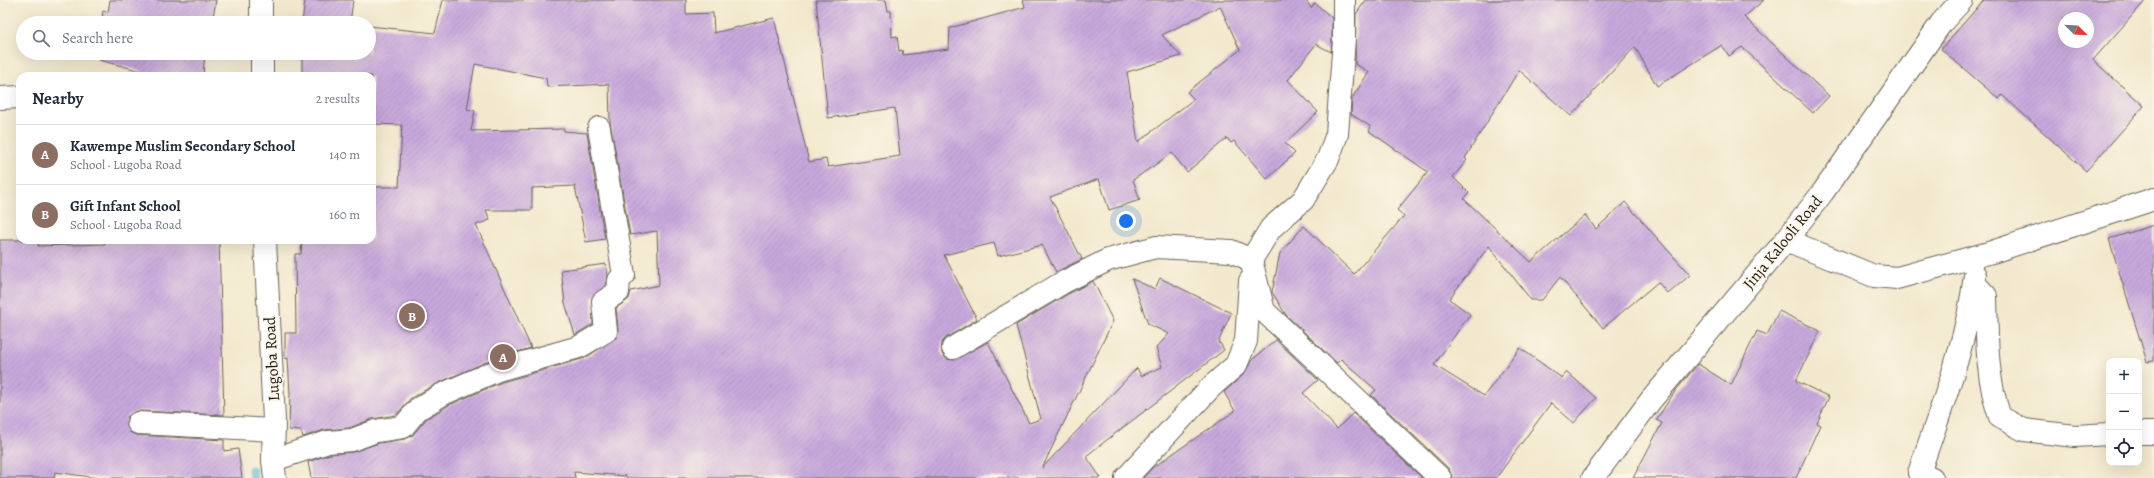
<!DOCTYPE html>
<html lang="en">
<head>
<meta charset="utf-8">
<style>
	:root { --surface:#fff; --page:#f6f6f7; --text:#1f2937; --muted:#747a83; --line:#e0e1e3; --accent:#0b8043 }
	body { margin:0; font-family:Alegreya,serif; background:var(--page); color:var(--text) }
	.controls { position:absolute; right:12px; bottom:12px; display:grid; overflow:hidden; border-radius:8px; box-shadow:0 4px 16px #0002 }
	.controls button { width:36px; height:36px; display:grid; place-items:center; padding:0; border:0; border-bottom:1px solid var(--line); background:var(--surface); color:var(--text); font:20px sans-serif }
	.compass { position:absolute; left:2058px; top:12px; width:36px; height:36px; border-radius:50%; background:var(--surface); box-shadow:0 4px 16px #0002; rotate:114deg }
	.you { position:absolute; left:1126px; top:221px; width:14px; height:14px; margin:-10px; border:3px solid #fff; border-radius:50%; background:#1a73e8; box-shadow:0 0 0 6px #1a73e833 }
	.badge { display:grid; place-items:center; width:26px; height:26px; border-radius:50%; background:var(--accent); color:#fff; font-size:13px; font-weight:700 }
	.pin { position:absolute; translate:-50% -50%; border:2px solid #fff; box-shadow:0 1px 4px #0006 }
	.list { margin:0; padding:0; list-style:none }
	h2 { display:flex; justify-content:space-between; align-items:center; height:52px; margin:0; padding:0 16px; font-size:17px }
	h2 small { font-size:13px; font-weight:400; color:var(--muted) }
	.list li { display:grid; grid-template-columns:26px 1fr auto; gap:12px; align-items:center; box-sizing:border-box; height:60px; padding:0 16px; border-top:1px solid var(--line) }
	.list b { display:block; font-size:15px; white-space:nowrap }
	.list p { margin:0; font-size:13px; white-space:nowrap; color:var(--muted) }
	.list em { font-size:13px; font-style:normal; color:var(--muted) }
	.icon { flex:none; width:22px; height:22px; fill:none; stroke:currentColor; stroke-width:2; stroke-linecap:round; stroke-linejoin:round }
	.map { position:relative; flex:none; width:2154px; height:478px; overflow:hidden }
	.search { position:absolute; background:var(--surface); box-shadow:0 4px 16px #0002; left:16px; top:16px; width:360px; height:44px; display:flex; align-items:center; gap:10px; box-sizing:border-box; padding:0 14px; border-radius:22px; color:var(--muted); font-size:15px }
	.panel { position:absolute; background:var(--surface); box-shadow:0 4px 16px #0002; left:16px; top:72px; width:360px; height:172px; border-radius:12px }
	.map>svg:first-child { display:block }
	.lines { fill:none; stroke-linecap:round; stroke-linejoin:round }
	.stream { stroke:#4cb1cb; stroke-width:9 }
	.building { fill:url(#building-hatch); fill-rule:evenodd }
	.minor-casing { stroke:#67635a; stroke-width:24 }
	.minor { stroke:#fff; stroke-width:22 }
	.labels { text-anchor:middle; stroke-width:3.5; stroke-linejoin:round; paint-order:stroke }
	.street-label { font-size:16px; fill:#1c1c1c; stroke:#fcf5e5 }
</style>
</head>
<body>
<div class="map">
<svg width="2154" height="478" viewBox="0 0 2154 478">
	<defs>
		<pattern id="building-hatch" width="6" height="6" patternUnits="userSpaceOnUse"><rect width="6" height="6" fill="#c8a8dd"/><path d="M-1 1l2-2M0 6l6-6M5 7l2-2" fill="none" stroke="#ab90bd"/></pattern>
	</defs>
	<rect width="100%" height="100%" fill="#fcf5e5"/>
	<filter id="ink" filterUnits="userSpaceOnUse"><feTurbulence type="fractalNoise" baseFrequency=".025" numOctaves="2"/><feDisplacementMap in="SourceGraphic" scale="8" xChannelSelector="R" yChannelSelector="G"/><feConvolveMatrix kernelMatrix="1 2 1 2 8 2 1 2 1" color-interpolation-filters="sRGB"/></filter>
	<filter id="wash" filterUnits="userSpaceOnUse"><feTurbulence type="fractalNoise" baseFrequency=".012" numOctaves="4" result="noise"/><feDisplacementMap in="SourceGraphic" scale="16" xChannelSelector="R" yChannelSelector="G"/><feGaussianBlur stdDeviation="0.9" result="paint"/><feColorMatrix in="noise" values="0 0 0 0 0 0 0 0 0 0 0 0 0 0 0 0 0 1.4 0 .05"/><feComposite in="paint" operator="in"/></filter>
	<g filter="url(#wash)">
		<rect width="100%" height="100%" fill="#f2e8cd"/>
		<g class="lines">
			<polyline class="stream" points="252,470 253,478"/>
		</g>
		<g id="blocks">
			<g class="building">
				<polygon points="110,0 216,0 212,23 101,23 103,11 108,12"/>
				<polygon points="305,0 353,0 350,23 302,23"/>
				<path d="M 443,0 L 686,0 L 686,14 L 713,13 L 714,33 L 774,18 L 809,162 L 826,159 L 828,167 L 900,156 L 895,108 L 828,118 L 816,0 L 886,0 L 888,11 L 891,11 L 892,37 L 897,36 L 899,51 L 902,50 L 903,55 L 949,49 L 950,28 L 1025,7 L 1023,0 L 1306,0 L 1311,8 L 1315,3 L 1332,18 L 1332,39 L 1331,52 L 1316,44 L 1288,80 L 1318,112 L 1285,143 L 1295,153 L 1267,179 L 1234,141 L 1231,143 L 1227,138 L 1187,172 L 1172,153 L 1133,180 L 1140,200 L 1109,210 L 1099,179 L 1050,197 L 1082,259 L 1056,272 L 1042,245 L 998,256 L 994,243 L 944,255 L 977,319 L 946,338 L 942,342 L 942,354 L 947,359 L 954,360 L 988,342 L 1029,423 L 1041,419 L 1016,325 L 1068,294 L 1093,281 L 1113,321 L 1042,468 L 1137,368 L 1141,376 L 1162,367 L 1156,348 L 1169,334 L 1148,324 L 1132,279 L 1155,289 L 1160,278 L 1231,313 L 1218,343 L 1220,343 L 1224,350 L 1086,456 L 1101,478 L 627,478 L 626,476 L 574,472 L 575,478 L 311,478 L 308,462 L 330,454 L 353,452 L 379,443 L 405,439 L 413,435 L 426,419 L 449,405 L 502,382 L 585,358 L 617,337 L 618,330 L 616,308 L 629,299 L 631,291 L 659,285 L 657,231 L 630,235 L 610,122 L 609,84 L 547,87 L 546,78 L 475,64 L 467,109 L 475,111 L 471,131 L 564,129 L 564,131 L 587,133 L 605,239 L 586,242 L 575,186 L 532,188 L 532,210 L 486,210 L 490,220 L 476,225 L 531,348 L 493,359 L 438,383 L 411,398 L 396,415 L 372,419 L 349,428 L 324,430 L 303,437 L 301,431 L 289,430 L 290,393 L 288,358 L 285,359 L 285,333 L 296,333 L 295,254 L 301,254 L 302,240 L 372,240 L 372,187 L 399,187 L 402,125 L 372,124 L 372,76 L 302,76 L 302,59 L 298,59 L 299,53 L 369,53 L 369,26 L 435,33 ZM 1220,6 L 1240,50 L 1187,92 L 1194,99 L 1138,142 L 1127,72 L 1181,56 L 1162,35 Z"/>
				<polygon points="1366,0 1764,0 1744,17 1829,96 1813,113 1742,47 1729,56 1722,45 1657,86 1635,47 1571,116 1519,70 1465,158 1467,160 1453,177 1469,193 1464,199 1531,262 1585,215 1596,229 1625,202 1690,275 1668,294 1658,282 1603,328 1560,277 1542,300 1531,300 1489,246 1449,299 1470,314 1434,365 1484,396 1520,348 1562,378 1567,372 1596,398 1574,423 1551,403 1496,478 1452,478 1449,469 1371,395 1376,390 1341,359 1337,363 1286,315 1272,292 1280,253 1304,226 1354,274 1404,216 1397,210 1428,172 1369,131 1371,127 1351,114 1352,98 1369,72 1355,64 1356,14"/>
				<path d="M 1984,0 L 2146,0 L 2093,60 L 2144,106 L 2086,171 L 2002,95 L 1999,99 L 1941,49 ZM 2064,18 L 2088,18 L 2088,42 L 2064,42 Z"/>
				<polygon points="101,53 205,53 203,76 140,76 141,71 99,60"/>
				<polygon points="2154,225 2154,361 2147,362 2109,239"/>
				<polygon points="0,240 39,240 38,246 105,244 105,241 219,240 224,415 138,411 128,416 126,423 131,433 137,435 224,440 224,451 238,449 242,478 98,478 55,472 54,478 0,478"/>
				<polygon points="606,264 608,275 606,285 592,297 593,324 575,335 565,303 561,270"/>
				<polygon points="1779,311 1820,331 1796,381 1829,397 1817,423 1820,425 1796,478 1633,478 1662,423 1656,420 1676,390 1698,364 1731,385 1757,331 1767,335"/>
				<polygon points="1276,340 1318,380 1303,393 1337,429 1353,413 1422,478 1143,478 1152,468 1235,411 1224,392 1244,374 1252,360"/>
			</g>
		</g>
	</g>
	<g filter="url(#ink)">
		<use href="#blocks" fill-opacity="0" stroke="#67635a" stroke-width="1"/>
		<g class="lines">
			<g class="minor-casing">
				<g id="minor">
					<polyline points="261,0 261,23"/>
					<polyline points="262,53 262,76"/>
					<polyline points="0,98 20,97"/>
					<polyline points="265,240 274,420 273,460 275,478"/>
					<polyline points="1786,240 1874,276 1897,278 1992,252 2154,199"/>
					<polyline points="1251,260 1264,311 1440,478"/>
					<path d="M 1974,283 L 1986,296 C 1987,336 1986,378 2000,417 L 2024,430 L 2075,436 L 2109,434"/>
					<polyline points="953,348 1062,283 1108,260 1156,247 1231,251 1251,260 1271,228 1303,200 1328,159 1337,134 1344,39 1344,0"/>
					<polyline points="138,423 274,430"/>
					<polyline points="2139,433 2154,433"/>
					<polyline points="273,460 328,442 352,440 376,431 403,427 418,409 443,394 498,370 579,347 606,331 603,302 618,292 619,280 624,275 599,128"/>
					<polyline points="1126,478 1211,387 1236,365 1246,341 1250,281"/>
					<polyline points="1593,478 1651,400 1786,240 1823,192 1942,22 1962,0"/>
					<path d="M 1932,478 L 1919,473 C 1941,408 1967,343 1975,275"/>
				</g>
			</g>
			<use href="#minor" class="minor"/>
		</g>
	</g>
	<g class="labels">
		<g class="street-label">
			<text transform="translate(1782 242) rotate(-51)" y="6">Jinja Kalooli Road</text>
			<text transform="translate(271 359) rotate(-93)" y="6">Lugoba Road</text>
		</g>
	</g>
</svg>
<div class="controls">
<button>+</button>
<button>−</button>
<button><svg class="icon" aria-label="locate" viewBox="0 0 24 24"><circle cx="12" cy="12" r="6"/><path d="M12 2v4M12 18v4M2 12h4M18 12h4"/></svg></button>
</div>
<svg class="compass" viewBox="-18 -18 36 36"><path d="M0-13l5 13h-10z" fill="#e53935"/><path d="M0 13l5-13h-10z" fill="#747a83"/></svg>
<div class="you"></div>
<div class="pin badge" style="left:503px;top:357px;background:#8d6e63">A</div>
<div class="pin badge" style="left:412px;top:316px;background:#8d6e63">B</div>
<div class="search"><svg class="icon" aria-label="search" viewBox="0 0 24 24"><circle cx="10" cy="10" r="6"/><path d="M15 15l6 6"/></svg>Search here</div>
<section class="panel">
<h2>Nearby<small>2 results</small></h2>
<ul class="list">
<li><span class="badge" style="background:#8d6e63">A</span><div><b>Kawempe Muslim Secondary School</b><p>School · Lugoba Road</p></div><em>140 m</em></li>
<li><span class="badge" style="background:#8d6e63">B</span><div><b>Gift Infant School</b><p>School · Lugoba Road</p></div><em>160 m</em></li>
</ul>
</section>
</div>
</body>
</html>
